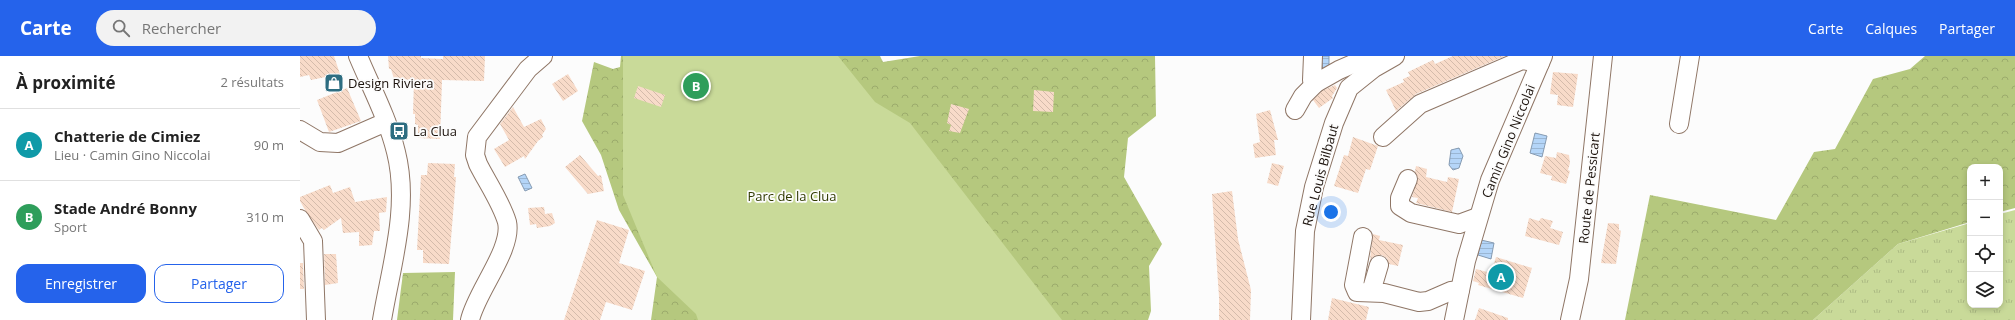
<!DOCTYPE html>
<html lang="fr">
<head>
<meta charset="utf-8">
<style>
	:root { --surface:#fff; --page:#f2f2f2; --text:#222; --muted:#767676; --line:#e0e0e0; --accent:#2563eb }
	body { margin:0; font-family:"Open Sans",sans-serif; background:var(--page); color:var(--text) }
	.controls { position:absolute; right:12px; bottom:12px; display:grid; overflow:hidden; border-radius:8px; box-shadow:0 2px 6px #0003 }
	.controls button { width:36px; height:36px; display:grid; place-items:center; padding:0; border:0; border-bottom:1px solid var(--line); background:var(--surface); color:var(--text); font:20px sans-serif }
	.you { position:absolute; left:1031px; top:156px; width:14px; height:14px; margin:-10px; border:3px solid #fff; border-radius:50%; background:#1a73e8; box-shadow:0 0 0 6px #1a73e833 }
	.badge { display:grid; place-items:center; width:26px; height:26px; border-radius:50%; background:var(--accent); color:#fff; font-size:13px; font-weight:700 }
	.pin { position:absolute; translate:-50% -50%; border:2px solid #fff; box-shadow:0 1px 4px #0006 }
	.list { margin:0; padding:0; list-style:none }
	h2 { display:flex; justify-content:space-between; align-items:center; height:52px; margin:0; padding:0 16px; font-size:17px }
	h2 small { font-size:13px; font-weight:400; color:var(--muted) }
	.list li { display:grid; grid-template-columns:26px 1fr auto; gap:12px; align-items:center; box-sizing:border-box; height:72px; padding:0 16px; border-top:1px solid var(--line) }
	.list b { display:block; font-size:15px; white-space:nowrap }
	.list p { margin:0; font-size:13px; white-space:nowrap; color:var(--muted) }
	.list em { font-size:13px; font-style:normal; color:var(--muted) }
	.actions { display:flex; gap:8px; padding:12px 16px }
	.actions a { flex:1; padding:9px 0; border:1px solid var(--accent); border-radius:12px; text-align:center; font-size:14px; color:var(--accent) }
	.actions .main { background:var(--accent); color:#fff }
	.icon { flex:none; width:22px; height:22px; fill:none; stroke:currentColor; stroke-width:2; stroke-linecap:round; stroke-linejoin:round }
	.map { position:relative; flex:none; width:1715px; height:264px; overflow:hidden }
	header { display:flex; align-items:center; gap:24px; box-sizing:border-box; height:56px; padding:0 20px; background:var(--accent); color:#fff }
	header strong { font-size:19px }
	nav { display:flex; gap:22px; margin-inline-start:auto; font-size:14px }
	.search { width:280px; height:36px; background:var(--page); display:flex; align-items:center; gap:10px; box-sizing:border-box; padding:0 14px; border-radius:22px; color:var(--muted); font-size:15px }
	main { display:flex }
	aside { flex:1; background:var(--surface) }
	.map>svg:first-child { display:block }
	.grass { fill:url(#grass-tufts) }
	.forest { fill:url(#forest-crowns) }
	.park { fill:#c9da99 }
	.water { fill:url(#water-rules); stroke:#869bb2 }
	.building { fill:url(#building-back-hatch) }
	.lines { fill:none; stroke-linecap:round; stroke-linejoin:round }
	.minor-casing { stroke:#8f7666; stroke-width:20 }
	.minor { stroke:#fff; stroke-width:18 }
	.labels { text-anchor:middle; stroke-width:3.5; stroke-linejoin:round; paint-order:stroke }
	.poi-label { font-size:13px; fill:#1c130d; stroke:#fcfcfc; text-anchor:start }
	.street-label { font-size:13px; fill:#1c130d; stroke:#fcfcfc }
	.park-label { font-size:13px; fill:#303a00; stroke:#fcfcfc }
</style>
</head>
<body>
<header>
<strong>Carte</strong>
<div class="search"><svg class="icon" aria-label="search" viewBox="0 0 24 24"><circle cx="10" cy="10" r="6"/><path d="M15 15l6 6"/></svg>Rechercher</div>
<nav><a>Carte</a><a>Calques</a><a>Partager</a></nav>
</header>
<main>
<aside>
<h2>À proximité<small>2 résultats</small></h2>
<ul class="list">
<li><span class="badge" style="background:#0f9aa8">A</span><div><b>Chatterie de Cimiez</b><p>Lieu · Camin Gino Niccolai</p></div><em>90 m</em></li>
<li><span class="badge" style="background:#2e9e5b">B</span><div><b>Stade André Bonny</b><p>Sport</p></div><em>310 m</em></li>
</ul>
<div class="actions"><a class="main">Enregistrer</a><a>Partager</a></div>
</aside>
<div class="map">
<svg width="1715" height="264" viewBox="0 0 1715 264">
	<defs>
		<pattern id="grass-tufts" width="24" height="20" patternUnits="userSpaceOnUse"><rect width="24" height="20" fill="#c9da99"/><path d="M3 7l-1-3M5 7V3M7 7l1-3M15 17l-1-3M17 17v-4M19 17l1-3" fill="none" stroke="#acba83"/></pattern>
		<pattern id="forest-crowns" width="20" height="18" patternUnits="userSpaceOnUse"><rect width="20" height="18" fill="#b5c87e"/><path d="M2 6a3 3 0 1 1 6 0M12 15a3 3 0 1 1 6 0" fill="none" stroke="#9bab6c"/></pattern>
		<pattern id="water-rules" width="6" height="5" patternUnits="userSpaceOnUse"><rect width="6" height="5" fill="#b4d5f8"/><path d="M0 2.5h6" fill="none" stroke="#9ab6d3"/></pattern>
		<pattern id="building-back-hatch" width="6" height="6" patternUnits="userSpaceOnUse"><rect width="6" height="6" fill="#f8dbc9"/><path d="M-1 5l2 2M0 0l6 6M5-1l2 2" fill="none" stroke="#d4bbab"/></pattern>
	</defs>
	<rect width="100%" height="100%" fill="#fcfcfc"/>
	<polygon class="grass" points="1715,154 1715,264 1513,264 1598,188 1670,167 1670,249 1700,249 1700,158"/>
	<g class="forest">
		<polygon points="321,0 580,0 583,6 620,0 855,0 856,60 828,82 824,121 862,188 849,210 851,255 848,264 351,264 357,221 319,154 301,99 282,65 294,6 313,13 320,11"/>
		<polygon points="1625,0 1715,0 1715,152 1700,156 1700,111 1670,111 1670,166 1598,188 1513,264 1325,264 1350,139 1476,164 1514,96 1535,93 1573,23 1610,13"/>
		<polygon points="155,216 153,264 97,264 103,217"/>
	</g>
	<polygon class="park" points="323,0 538,0 575,46 610,67 762,264 398,264 396,258 357,221 323,139"/>
	<g class="water">
		<polygon points="1021,0 1029,0 1029,15 1023,15"/>
		<polygon points="1235,77 1247,80 1242,101 1230,97"/>
		<polygon points="1159,92 1163,100 1159,112 1153,114 1149,109 1151,94"/>
		<polygon points="225,118 232,132 225,135 218,121"/>
		<polygon points="1181,184 1194,187 1191,203 1178,199"/>
	</g>
	<g class="building">
		<polygon points="0,0 34,0 40,18 11,24 9,19 0,21"/>
		<polygon points="88,0 121,0 121,2 143,3 143,0 185,0 184,25 142,24 140,83 118,82 118,69 115,68 115,58 113,58 114,24 94,23 91,13 89,13"/>
		<polygon points="1153,0 1205,0 1116,38 1096,55 1086,34 1104,26 1103,23 1110,20 1108,16 1133,4 1135,8"/>
		<polygon points="1253,16 1278,18 1273,51 1257,49 1258,39 1250,38"/>
		<polygon points="268,18 278,35 263,45 252,28"/>
		<polygon points="1035,29 1037,32 1032,40 1033,42 1019,52 1013,44 1022,35"/>
		<polygon points="338,30 365,39 361,51 334,42"/>
		<polygon points="47,32 61,65 29,76 17,44"/>
		<polygon points="734,34 754,36 753,56 733,55"/>
		<polygon points="651,48 669,53 660,77 649,75 651,69 647,67"/>
		<polygon points="213,51 224,71 241,63 246,73 242,79 243,81 238,85 225,103 224,100 205,111 194,93 209,84 200,68"/>
		<polygon points="970,54 978,84 974,84 976,99 955,102 953,88 960,86 956,58"/>
		<polygon points="1053,81 1078,90 1070,114 1066,113 1058,137 1034,130 1044,99 1048,100"/>
		<polygon points="1257,96 1269,99 1270,107 1268,114 1270,115 1266,128 1251,124 1252,120 1240,117 1245,100 1256,102"/>
		<polygon points="280,99 298,120 301,119 304,135 288,138 265,111"/>
		<polygon points="128,107 155,108 154,121 156,121 149,208 123,207 123,194 117,194 121,119 127,119"/>
		<polygon points="972,107 984,110 978,130 967,127"/>
		<polygon points="1116,110 1127,113 1126,121 1147,126 1148,121 1159,123 1152,156 1116,147 1118,142 1112,141 1118,122 1115,115"/>
		<polygon points="30,129 33,137 50,131 55,146 87,141 86,156 79,157 80,175 74,175 72,189 59,190 59,176 43,177 41,162 24,174 22,172 19,174 5,154 0,145 0,141"/>
		<polygon points="932,135 938,183 951,234 950,264 919,264 919,241 912,138"/>
		<polygon points="244,151 245,158 252,157 255,167 250,170 237,172 236,168 230,169 228,152"/>
		<polygon points="1229,162 1239,165 1241,162 1253,165 1250,172 1263,176 1259,189 1225,180"/>
		<polygon points="297,164 329,174 319,207 345,215 332,254 306,246 300,264 264,264"/>
		<polygon points="1308,167 1319,168 1319,174 1321,175 1316,208 1301,207"/>
		<polygon points="1073,178 1080,180 1079,184 1103,189 1098,210 1089,208 1087,202 1082,199 1076,199 1070,203"/>
		<polygon points="24,198 36,198 38,227 25,229"/>
		<polygon points="1196,201 1232,212 1223,242 1178,229 1179,227 1173,225 1176,213 1191,217"/>
		<polygon points="0,207 3,207 4,233 0,233"/>
		<polygon points="1032,242 1069,251 1066,264 1028,264"/>
		<polygon points="1179,252 1208,262 1208,264 1175,264"/>
	</g>
	<g class="lines">
		<g class="minor-casing">
			<g id="minor">
				<path d="M 58,0 C 71,31 88,63 96,96 C 110,151 91,210 82,264"/>
				<polyline points="1013,0 1012,24 1016,27 1039,14 1071,0"/>
				<polyline points="995,54 1003,40 1016,27"/>
				<polyline points="1379,68 1390,0"/>
				<polyline points="0,74 20,86 38,87 86,66"/>
				<polyline points="1083,81 1120,48 1222,4 1240,7"/>
				<polyline points="1108,123 1100,142 1100,150 1111,157 1159,168 1178,161"/>
				<polyline points="0,163 13,185 16,264"/>
				<polyline points="1063,181 1054,229 1057,236 1084,237 1119,246 1128,245 1151,235 1160,234"/>
				<polyline points="1071,236 1079,209"/>
				<path d="M 170,264 C 176,236 213,193 207,166 C 201,146 187,126 178,108 L 175,99 L 177,81 L 228,13 L 243,0"/>
				<polyline points="1001,264 1005,175 1014,131 1034,67 1049,32 1074,12 1095,0"/>
				<polyline points="1154,264 1166,205 1190,124 1243,0"/>
				<polyline points="1270,264 1279,223 1303,0"/>
			</g>
		</g>
		<use href="#minor" class="minor"/>
	</g>
	<defs>
		<g id="shop-square" transform="scale(1)"><rect x="-9" y="-9" width="18" height="18" rx="4" fill="#2d6d81" stroke="#fcfcfc"/><path d="M-5-2.5h2.3a2.7 3.5 0 0 1 5.4 0H5L5.5 6h-11ZM-1.5-2.5h3a1.5 2.3 0 0 0-3 0Z" fill="#fff"/></g>
		<g id="bus-square" transform="scale(1)"><rect x="-9" y="-9" width="18" height="18" rx="4" fill="#2d6d81" stroke="#fcfcfc"/><path d="M-5-6H5V4H4V6H2V4H-2V6H-4V4H-5ZM-3.5-4V0h7V-4ZM-3.5 1.2v1.5H-2V1.2ZM2 1.2v1.5H3.5V1.2Z" fill="#fff"/></g>
	</defs>
	<g fill-rule="evenodd">
		<use href="#shop-square" x="34" y="27"/>
		<use href="#bus-square" x="99" y="75"/>
	</g>
	<g class="labels">
		<g class="poi-label">
			<text x="48" y="32">Design Riviera</text>
			<text x="113" y="80">La Clua</text>
		</g>
		<g class="street-label">
			<text transform="translate(1208 85) rotate(-68)" y="5">Camin Gino Niccolai</text>
			<text transform="translate(1020 119) rotate(-75)" y="5">Rue Louis Bilbaut</text>
			<text transform="translate(1289 132) rotate(-84)" y="5">Route de Pessicart</text>
		</g>
		<g class="park-label">
			<text x="492" y="145">Parc de la Clua</text>
		</g>
	</g>
</svg>
<div class="controls">
<button>+</button>
<button>−</button>
<button><svg class="icon" aria-label="locate" viewBox="0 0 24 24"><circle cx="12" cy="12" r="6"/><path d="M12 2v4M12 18v4M2 12h4M18 12h4"/></svg></button>
<button><svg class="icon" aria-label="layers" viewBox="0 0 24 24"><path d="M12 4l9 5-9 5-9-5zM3 14l9 5 9-5"/></svg></button>
</div>
<div class="you"></div>
<div class="pin badge" style="left:1201px;top:221px;background:#0f9aa8">A</div>
<div class="pin badge" style="left:396px;top:30px;background:#2e9e5b">B</div>
</div>
</main>
</body>
</html>
